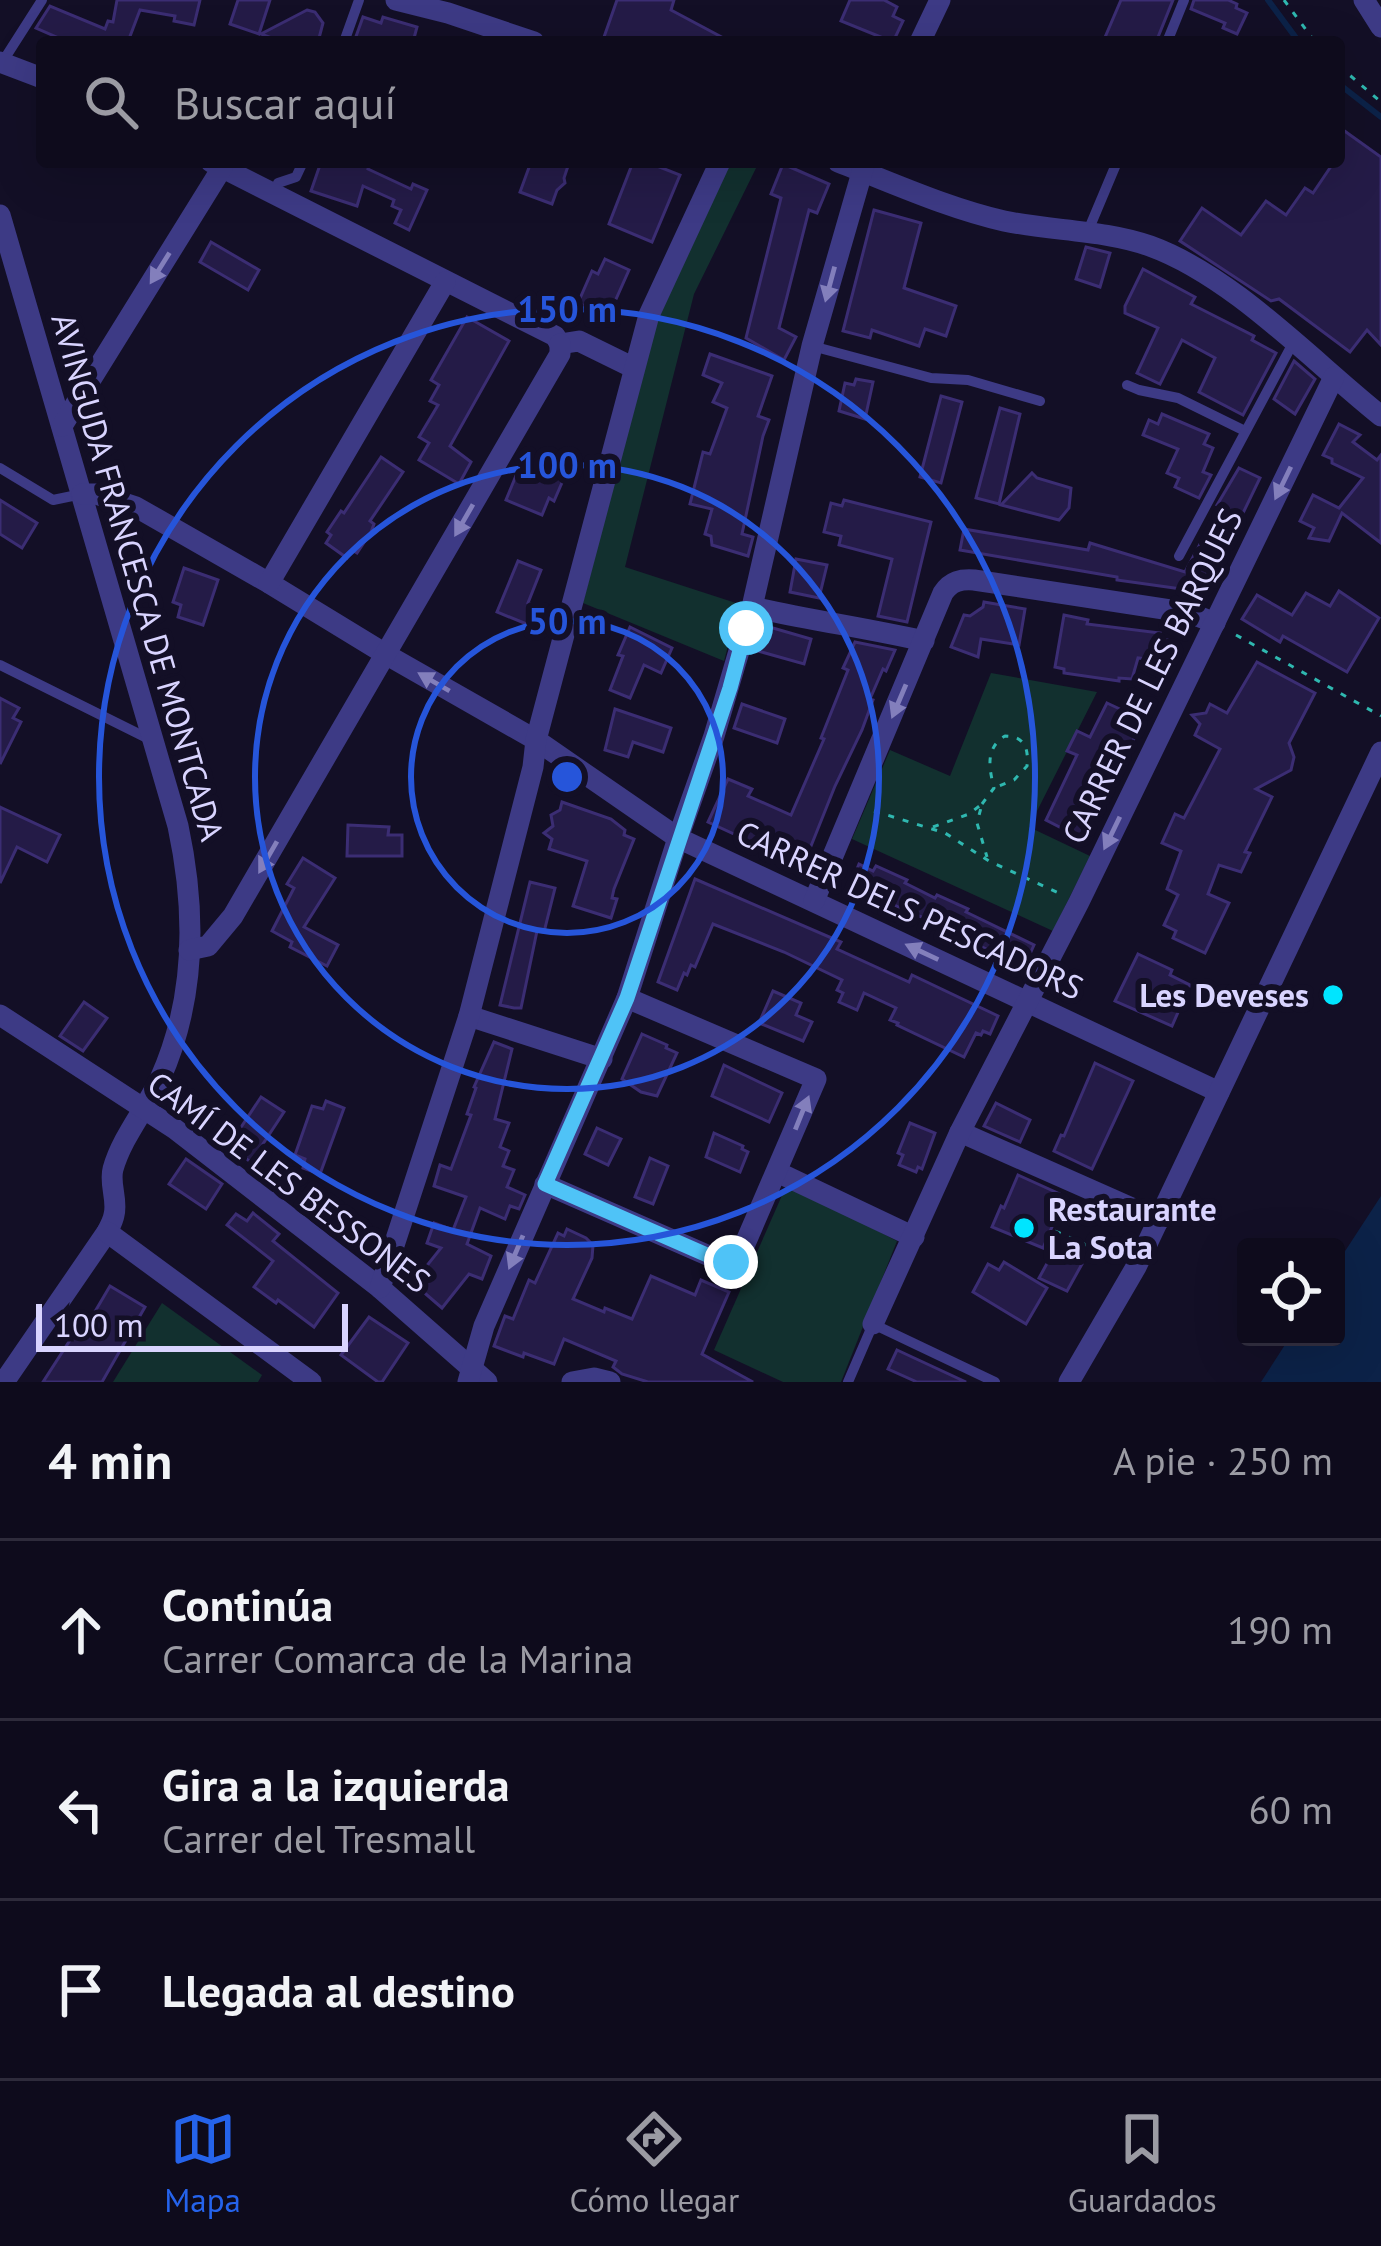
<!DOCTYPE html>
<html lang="es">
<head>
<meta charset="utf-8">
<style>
	:root { --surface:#0e0b1c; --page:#171425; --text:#f1f3f6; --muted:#9b9ba3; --line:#2e2b3b; --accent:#2563eb }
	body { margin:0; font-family:"PT Sans",sans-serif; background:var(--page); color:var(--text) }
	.controls { position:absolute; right:36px; bottom:36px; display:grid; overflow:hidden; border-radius:12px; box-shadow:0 12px 48px #0002 }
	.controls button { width:108px; height:108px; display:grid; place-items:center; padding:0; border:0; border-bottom:3px solid var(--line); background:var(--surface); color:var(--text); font:60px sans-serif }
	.scale { position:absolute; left:36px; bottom:30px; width:312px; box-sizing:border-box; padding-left:12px; border:6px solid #d9d4ff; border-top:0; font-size:33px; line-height:42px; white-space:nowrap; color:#d9d4ff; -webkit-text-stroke:9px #130f26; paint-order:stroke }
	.stop { position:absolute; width:36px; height:36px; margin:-27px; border:9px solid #4fc3f7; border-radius:50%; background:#fff }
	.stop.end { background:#4fc3f7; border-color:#fff; box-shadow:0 3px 12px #0008 }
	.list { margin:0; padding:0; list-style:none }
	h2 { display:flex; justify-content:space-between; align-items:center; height:156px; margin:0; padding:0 48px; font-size:51px }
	h2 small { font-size:39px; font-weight:400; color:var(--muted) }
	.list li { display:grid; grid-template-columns:78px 1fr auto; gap:36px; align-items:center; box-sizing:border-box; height:180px; padding:0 48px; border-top:3px solid var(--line) }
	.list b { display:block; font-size:45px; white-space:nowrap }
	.list p { margin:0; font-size:39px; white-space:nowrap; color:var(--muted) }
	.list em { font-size:39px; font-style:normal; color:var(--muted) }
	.icon { flex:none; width:66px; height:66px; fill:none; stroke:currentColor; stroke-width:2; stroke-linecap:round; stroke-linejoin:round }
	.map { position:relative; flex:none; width:1381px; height:1382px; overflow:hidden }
	.search { position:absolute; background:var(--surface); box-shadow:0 12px 48px #0002; left:36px; right:36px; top:36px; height:132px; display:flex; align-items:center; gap:30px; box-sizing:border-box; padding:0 42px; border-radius:12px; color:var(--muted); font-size:45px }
	.sheet { height:696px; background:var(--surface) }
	nav { display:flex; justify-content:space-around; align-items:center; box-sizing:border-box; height:168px; border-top:3px solid var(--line); background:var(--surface); font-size:33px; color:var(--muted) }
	nav a { display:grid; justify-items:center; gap:6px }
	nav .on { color:var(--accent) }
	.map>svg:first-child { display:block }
	.green { fill:#12302f }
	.water { fill:#0c2248 }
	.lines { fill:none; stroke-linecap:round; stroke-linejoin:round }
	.stream { stroke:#0c2248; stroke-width:6 }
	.building { fill:#241b47; stroke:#3b2d73; stroke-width:3 }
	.path { stroke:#2fb8b0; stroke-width:3; stroke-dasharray:6 9; stroke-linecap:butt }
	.lane { stroke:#3d3a85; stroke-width:10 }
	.street { stroke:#3d3a85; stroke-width:21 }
	.oneway { fill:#837fbc }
	.route { stroke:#4fc3f7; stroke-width:15 }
	.ring { fill:none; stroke:#2655da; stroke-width:6 }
	.poi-dot { fill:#00e5ff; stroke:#130f26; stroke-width:4.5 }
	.labels { text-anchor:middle; stroke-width:12; stroke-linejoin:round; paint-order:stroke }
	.street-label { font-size:33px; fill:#d9d4ff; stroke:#130f26 }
	.poi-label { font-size:33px; font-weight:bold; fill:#d9d4ff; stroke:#130f26; text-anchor:end }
	.centre { fill:#2655da; stroke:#130f26; stroke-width:6 }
	.ring-label { font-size:36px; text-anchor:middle; font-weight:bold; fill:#2655da; stroke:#130f26; stroke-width:12; stroke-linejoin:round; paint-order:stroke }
</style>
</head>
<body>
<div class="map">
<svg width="1381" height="1382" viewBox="0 0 1381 1382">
	<rect width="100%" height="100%" fill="#130f26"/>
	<g class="green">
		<polygon points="727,162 759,162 694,294 625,567 739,604 724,661 583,603 655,320"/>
		<polygon points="991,673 1097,692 1029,827 1090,856 1053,931 852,839 890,750 950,776"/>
		<polygon points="787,1184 897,1241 841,1382 783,1382 714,1350"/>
		<polygon points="162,1303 262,1375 258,1382 113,1382"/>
	</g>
	<polygon class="water" points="1381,1196 1381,1382 1261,1382 1290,1337 1336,1337 1336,1265"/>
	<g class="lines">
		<g class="stream">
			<polyline points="1268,0 1299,42"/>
			<polyline points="1339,84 1381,117"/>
		</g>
	</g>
	<g class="building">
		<polygon points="117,0 200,0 194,25 174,21 175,16 140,10 129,39 136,42 68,42 36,28 50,6 105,29 108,21 113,22"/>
		<polygon points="238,0 270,0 259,34 230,24"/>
		<polygon points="617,0 674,0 671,10 731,42 618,42 604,37"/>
		<polygon points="850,0 884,0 897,7 893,16 903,21 893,42 841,21"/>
		<polygon points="1121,0 1173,0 1156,42 1103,42"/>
		<polygon points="1194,0 1228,0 1237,4 1236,8 1247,13 1237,34 1223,28 1225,23 1191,9"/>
		<polygon points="307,10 315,12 323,23 318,42 270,42 272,38 261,34"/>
		<polygon points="363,17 381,23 383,17 417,27 413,42 354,42"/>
		<polygon points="1339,127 1381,157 1381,345 1367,330 1350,352 1279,299 1271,301 1180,241 1202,208 1241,235 1266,201 1286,215 1305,188 1313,193 1334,162 1339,162"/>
		<polygon points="321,162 370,162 368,169 411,189 413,184 427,190 409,230 395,223 401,210 392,206 394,200 363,186 357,206 311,191"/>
		<polygon points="531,162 558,162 568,166 564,178 565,183 557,190 552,204 520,192"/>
		<polygon points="633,162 647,162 680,175 652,242 609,224"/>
		<polygon points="783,164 829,184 817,213 809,210 796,261 779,328 796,337 784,360 746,338 781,198 771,194"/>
		<polygon points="874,210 921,223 904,288 956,306 946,336 925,329 919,346 872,330 870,338 843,331"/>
		<polygon points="211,242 259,270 248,290 200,262"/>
		<polygon points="1086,247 1110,253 1100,287 1076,279"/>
		<polygon points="605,259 629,270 612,308 605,305 601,313 578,303 592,271 598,274"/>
		<polygon points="1143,269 1195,297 1191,304 1254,336 1252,340 1276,353 1243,415 1199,392 1215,358 1182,340 1160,384 1137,373 1158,328 1125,313 1125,306"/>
		<polygon points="467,317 509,341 450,446 471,462 459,484 419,460 429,443 419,437 438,405 430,401 439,385 431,380"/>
		<polygon points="710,354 772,376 758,416 769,420 763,436 742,534 753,537 748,556 712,545 711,536 705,534 712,509 690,504 703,452 710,454 727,408 713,402 722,383 703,375"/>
		<polygon points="1294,361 1315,379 1295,414 1274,399"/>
		<polygon points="856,379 873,382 865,419 839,411 845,383 854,385"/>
		<polygon points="941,396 962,402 941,483 920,477"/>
		<polygon points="1000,408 1020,414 999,504 976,498"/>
		<polygon points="1162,414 1209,434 1204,444 1213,448 1203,472 1211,475 1199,498 1175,487 1179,478 1167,473 1178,449 1143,435 1149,420 1158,424"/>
		<polygon points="1339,424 1360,435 1353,442 1377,460 1381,455 1381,543 1342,513 1329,541 1309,538 1314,528 1300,521 1313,495 1339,508 1363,478 1332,463 1332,459 1323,455"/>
		<polygon points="381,457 403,472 370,521 374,524 371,532 357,553 352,550 347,558 326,543 331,535 327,532 341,511 344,513"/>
		<polygon points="522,461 530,464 531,461 564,478 554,501 549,498 542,515 506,500"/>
		<polygon points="1239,468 1260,478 1214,573 1207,570 1203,592 1117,580 1117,577 960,550 964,529 1088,550 1090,543 1185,572 1220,507 1217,505"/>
		<polygon points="1032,473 1037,478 1071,488 1069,508 1059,520 1001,505"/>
		<polygon points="0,500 37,523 22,548 0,534"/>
		<polygon points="844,500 931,522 907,622 878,616 892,559 839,545 841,536 824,532 831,503 842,506"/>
		<polygon points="796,559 827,565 819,598 790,592"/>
		<polygon points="518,561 541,570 528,603 536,606 529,625 497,612"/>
		<polygon points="184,568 218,580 203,625 178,617 181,605 173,602"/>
		<polygon points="1339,591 1379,618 1347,672 1283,636 1280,642 1242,619 1257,595 1292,615 1306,593 1330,606"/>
		<polygon points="984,602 1025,609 1019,645 981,639 978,657 951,647 964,615 970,616 983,607"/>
		<polygon points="1064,615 1088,620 1087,624 1160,633 1159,639 1167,640 1164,661 1138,658 1132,679 1119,678 1119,681 1064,673 1064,669 1055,667"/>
		<polygon points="766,626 811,639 804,664 758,651"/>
		<polygon points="630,627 672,648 661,673 644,665 630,698 610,690 623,656 618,655"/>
		<polygon points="855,642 895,650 886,671 883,669 870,699 873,700 862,730 835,786 803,866 708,822 728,779 752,789 748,796 791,815 824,739 821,738 848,670 843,668"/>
		<polygon points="1257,662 1315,693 1289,743 1294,757 1291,770 1256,789 1272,797 1245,852 1250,853 1241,872 1219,865 1208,894 1229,903 1205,953 1173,938 1176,931 1164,925 1178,895 1167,889 1181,851 1162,843 1175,814 1184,818 1220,749 1195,735 1200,724 1192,715 1206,713 1210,704 1227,713"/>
		<polygon points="0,698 19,708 13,718 21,722 0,764"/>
		<polygon points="1107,703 1143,720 1131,745 1127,743 1081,838 1046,820 1077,755 1067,751 1077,731 1090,737"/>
		<polygon points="742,704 785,719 777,743 734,728"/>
		<polygon points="615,709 671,728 663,752 633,742 628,757 605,750"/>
		<polygon points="562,802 611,819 625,830 624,835 634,839 614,889 612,898 617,899 611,918 573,906 587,861 549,849 552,839 544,833 553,826 551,815 560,810"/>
		<polygon points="0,807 60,835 47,862 17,847 0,883"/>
		<polygon points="348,825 389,827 388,835 402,835 402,856 347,856"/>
		<polygon points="303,858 335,878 304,927 338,945 327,966 290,947 292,942 272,931 294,888 287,884"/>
		<polygon points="859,864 873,871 876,866 907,880 905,883 935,898 937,895 968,909 966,912 1034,945 1024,967 978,945 984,931 943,931 931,921 859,890 862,886 852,881"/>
		<polygon points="695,879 841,942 837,949 909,982 912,975 998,1016 990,1034 983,1031 981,1035 976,1033 964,1057 897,1025 898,1023 890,1020 896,1008 864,993 857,1010 839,1002 843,993 837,990 842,980 784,952 713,924 695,967 691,965 687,975 684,973 677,990 658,982"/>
		<polygon points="530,882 555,888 544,932 537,931 521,1008 514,1008 500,1005"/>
		<polygon points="1138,954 1172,970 1170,975 1190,985 1172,1026 1115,1001"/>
		<polygon points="773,991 801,1003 796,1015 812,1022 803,1041 759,1023"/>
		<polygon points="84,1002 107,1018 83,1051 60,1036"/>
		<polygon points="642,1034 667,1045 666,1048 677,1053 657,1096 641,1092 622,1079"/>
		<polygon points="494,1042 512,1049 495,1119 509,1123 500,1147 509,1151 503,1166 514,1170 507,1187 525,1195 519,1209 510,1206 505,1219 480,1208 467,1244 491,1256 482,1279 469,1274 442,1308 413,1283 441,1248 427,1243 434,1223 453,1230 466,1197 434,1186 440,1165 451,1169 471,1115 467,1114 476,1088 474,1087"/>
		<polygon points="1095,1063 1133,1081 1092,1169 1054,1151 1061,1135 1064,1136"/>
		<polygon points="724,1065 782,1093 769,1122 712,1096"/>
		<polygon points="261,1097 284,1112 251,1162 228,1147"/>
		<polygon points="326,1101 344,1108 320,1174 303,1168 305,1159 295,1155 312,1106 323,1109"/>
		<polygon points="996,1103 1030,1120 1020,1142 984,1126"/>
		<polygon points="910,1123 935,1133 922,1169 918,1167 916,1172 899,1165 903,1155 898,1153"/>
		<polygon points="597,1128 621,1139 608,1165 585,1154"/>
		<polygon points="714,1133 743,1146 742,1149 748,1152 740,1172 706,1157"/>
		<polygon points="650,1158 668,1166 653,1204 635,1197"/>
		<polygon points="186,1159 222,1184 206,1209 169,1184"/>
		<polygon points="1018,1175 1062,1195 1057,1207 1060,1208 1043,1248 992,1227 1001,1206 1004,1208"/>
		<polygon points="253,1213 279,1234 273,1241 338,1293 314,1327 278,1300 276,1303 254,1287 273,1261 227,1225 236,1214 247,1221"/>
		<polygon points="567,1229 586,1238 593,1245 592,1258 573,1299 604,1312 605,1308 632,1319 651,1276 695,1295 701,1280 729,1292 702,1354 753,1382 648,1382 622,1374 613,1367 616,1361 564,1339 554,1364 524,1353 523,1357 494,1346 505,1316 513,1319 529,1280 535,1283 558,1233 564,1236"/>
		<polygon points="1055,1249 1082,1264 1067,1291 1039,1278"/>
		<polygon points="1004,1262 1047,1288 1026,1324 973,1292 988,1264 999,1270"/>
		<polygon points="110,1286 145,1307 102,1382 43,1382 74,1334 80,1337"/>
		<polygon points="369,1317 408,1343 382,1382 378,1382 341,1355"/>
		<polygon points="897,1350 966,1382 917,1382 888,1369"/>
	</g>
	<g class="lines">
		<g class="path">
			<polyline points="1284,0 1315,42"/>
			<polyline points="1339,66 1381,102"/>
			<polyline points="1236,635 1381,716"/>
			<path d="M 982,804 L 994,788 C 989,768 985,748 1005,736 C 1024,736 1029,748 1027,766 L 1014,780 L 994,788"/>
			<polyline points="874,811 945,833 989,861 1061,894"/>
			<polyline points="933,827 969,814 982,804 977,823 987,857"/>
			<polyline points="1055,1231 1118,1259"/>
		</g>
		<g class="lane">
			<polyline points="344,42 359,0"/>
			<polyline points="1167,42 1184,0"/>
			<polyline points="3,61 42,0"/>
			<polyline points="274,192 278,183 296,177 303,162"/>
			<polyline points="1088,231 1117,162"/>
			<polyline points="812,346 931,378 968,380 1040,401"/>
			<polyline points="1127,385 1139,390 1178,398 1245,431"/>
			<polyline points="0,468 53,500 82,494"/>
			<polyline points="1179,556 1293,343"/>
			<polyline points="0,665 151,740"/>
			<polyline points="848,1382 873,1324 995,1382"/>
		</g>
		<g class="street">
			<polyline points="396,0 448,13 534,42"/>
			<polyline points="1364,0 1381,27"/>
			<polyline points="920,42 940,0"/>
			<polyline points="0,62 42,78"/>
			<polyline points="211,162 555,336 560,344"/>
			<path d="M 838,162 C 893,183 947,208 1004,221 C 1052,231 1105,230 1150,246 C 1233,276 1312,361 1381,416"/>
			<path d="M 0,215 L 178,826 C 196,910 196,999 160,1079 C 146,1109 122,1137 113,1169 C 109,1184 118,1200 114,1215 C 113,1221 110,1226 107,1232 L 4,1382"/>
			<polyline points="560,344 579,341 634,368"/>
			<polyline points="62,426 222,168"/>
			<polyline points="82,494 96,494 136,507 269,583 387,655 536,740 678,838 1219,1092"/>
			<polyline points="269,583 445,282"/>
			<path d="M 752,607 C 809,620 866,628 924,641"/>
			<path d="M 814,901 L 943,593 C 951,581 961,579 974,580 L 1190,613 L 1215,623"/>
			<polyline points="189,950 208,946 233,916 560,354 560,344"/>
			<polyline points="0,1015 175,1129 380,1288 487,1382"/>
			<polyline points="469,1016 602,1059"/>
			<polyline points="960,1132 1159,1220"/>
			<polyline points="777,1172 914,1237"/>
			<polyline points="545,1184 723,1262 731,1262 741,1253 816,1079 627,998"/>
			<polyline points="107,1232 311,1382"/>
			<polyline points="380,1288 469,1016 533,767 536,740 649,315 720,162"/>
			<polyline points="873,1324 960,1132 1079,902 1334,377"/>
			<polyline points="468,1382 484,1326 627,998 678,838 714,736 752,607 812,346 865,162"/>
			<polyline points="572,1382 594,1378 610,1382"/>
			<polyline points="1069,1382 1136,1267 1381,752"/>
		</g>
	</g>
	<defs><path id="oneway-solid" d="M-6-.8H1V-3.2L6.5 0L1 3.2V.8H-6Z" transform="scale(3)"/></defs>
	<g class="oneway">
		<use href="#oneway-solid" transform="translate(160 268) rotate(122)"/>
		<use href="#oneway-solid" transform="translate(830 284) rotate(105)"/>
		<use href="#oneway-solid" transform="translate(1283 483) rotate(116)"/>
		<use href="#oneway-solid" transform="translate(464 520) rotate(120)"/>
		<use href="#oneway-solid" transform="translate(434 682) rotate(-150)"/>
		<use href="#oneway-solid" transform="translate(899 701) rotate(113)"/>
		<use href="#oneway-solid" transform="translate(1112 833) rotate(116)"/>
		<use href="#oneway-solid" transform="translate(268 857) rotate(120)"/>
		<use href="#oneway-solid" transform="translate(922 952) rotate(-155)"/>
		<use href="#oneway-solid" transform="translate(802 1113) rotate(-68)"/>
		<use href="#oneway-solid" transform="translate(516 1252) rotate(113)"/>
	</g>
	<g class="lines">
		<polyline class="route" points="731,1262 723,1262 545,1184 627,998 730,688 746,628"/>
	</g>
	<g class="ring">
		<circle cx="567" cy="777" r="156"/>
		<circle cx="567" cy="777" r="312"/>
		<circle cx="567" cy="777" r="468"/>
	</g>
	<g class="poi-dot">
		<circle cx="1333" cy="995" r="12"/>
		<circle cx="1024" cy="1228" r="12"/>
	</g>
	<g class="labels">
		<g class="street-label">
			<text transform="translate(138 577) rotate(74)" y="12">AVINGUDA FRANCESCA DE MONTCADA</text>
			<text transform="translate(1152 676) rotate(-64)" y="12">CARRER DE LES BARQUES</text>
			<text transform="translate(910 910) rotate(25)" y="12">CARRER DELS PESCADORS</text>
			<text transform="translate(289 1182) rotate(37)" y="12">CAMÍ DE LES BESSONES</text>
		</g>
		<g class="poi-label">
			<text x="1309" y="1007">Les Deveses</text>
			<text x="1048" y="1221" text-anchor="start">Restaurante<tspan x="1048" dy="38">La Sota</tspan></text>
		</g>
	</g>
	<circle cx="567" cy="777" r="18" class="centre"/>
	<g class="ring-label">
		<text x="567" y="322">150 m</text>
		<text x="567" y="478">100 m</text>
		<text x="567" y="634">50 m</text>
	</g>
</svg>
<div class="controls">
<button><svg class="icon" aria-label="locate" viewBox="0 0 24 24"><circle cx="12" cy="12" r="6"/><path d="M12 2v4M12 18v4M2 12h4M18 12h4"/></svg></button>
</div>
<div class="scale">100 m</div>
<div class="stop" style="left:746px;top:628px"></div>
<div class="stop end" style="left:731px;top:1262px"></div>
<div class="search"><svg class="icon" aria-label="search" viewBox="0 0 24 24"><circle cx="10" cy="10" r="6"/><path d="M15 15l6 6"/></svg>Buscar aquí</div>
</div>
<section class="sheet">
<h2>4 min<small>A pie · 250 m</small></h2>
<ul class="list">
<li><svg class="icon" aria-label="ahead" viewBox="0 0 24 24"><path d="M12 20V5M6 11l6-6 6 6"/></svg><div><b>Continúa</b><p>Carrer Comarca de la Marina</p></div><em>190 m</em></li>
<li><svg class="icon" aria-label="left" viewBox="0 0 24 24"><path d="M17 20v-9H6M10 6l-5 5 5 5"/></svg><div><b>Gira a la izquierda</b><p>Carrer del Tresmall</p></div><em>60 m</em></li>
<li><svg class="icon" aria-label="arrive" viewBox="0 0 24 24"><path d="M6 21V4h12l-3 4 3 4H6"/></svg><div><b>Llegada al destino</b></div></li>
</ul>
</section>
<nav>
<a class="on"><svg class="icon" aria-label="map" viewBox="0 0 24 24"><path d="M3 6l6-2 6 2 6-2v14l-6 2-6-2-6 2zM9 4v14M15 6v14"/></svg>Mapa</a>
<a><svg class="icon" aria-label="directions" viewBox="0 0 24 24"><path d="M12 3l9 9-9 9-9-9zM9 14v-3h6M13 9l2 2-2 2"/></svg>Cómo llegar</a>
<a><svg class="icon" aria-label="saved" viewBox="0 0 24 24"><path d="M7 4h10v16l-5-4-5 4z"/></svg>Guardados</a>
</nav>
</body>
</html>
